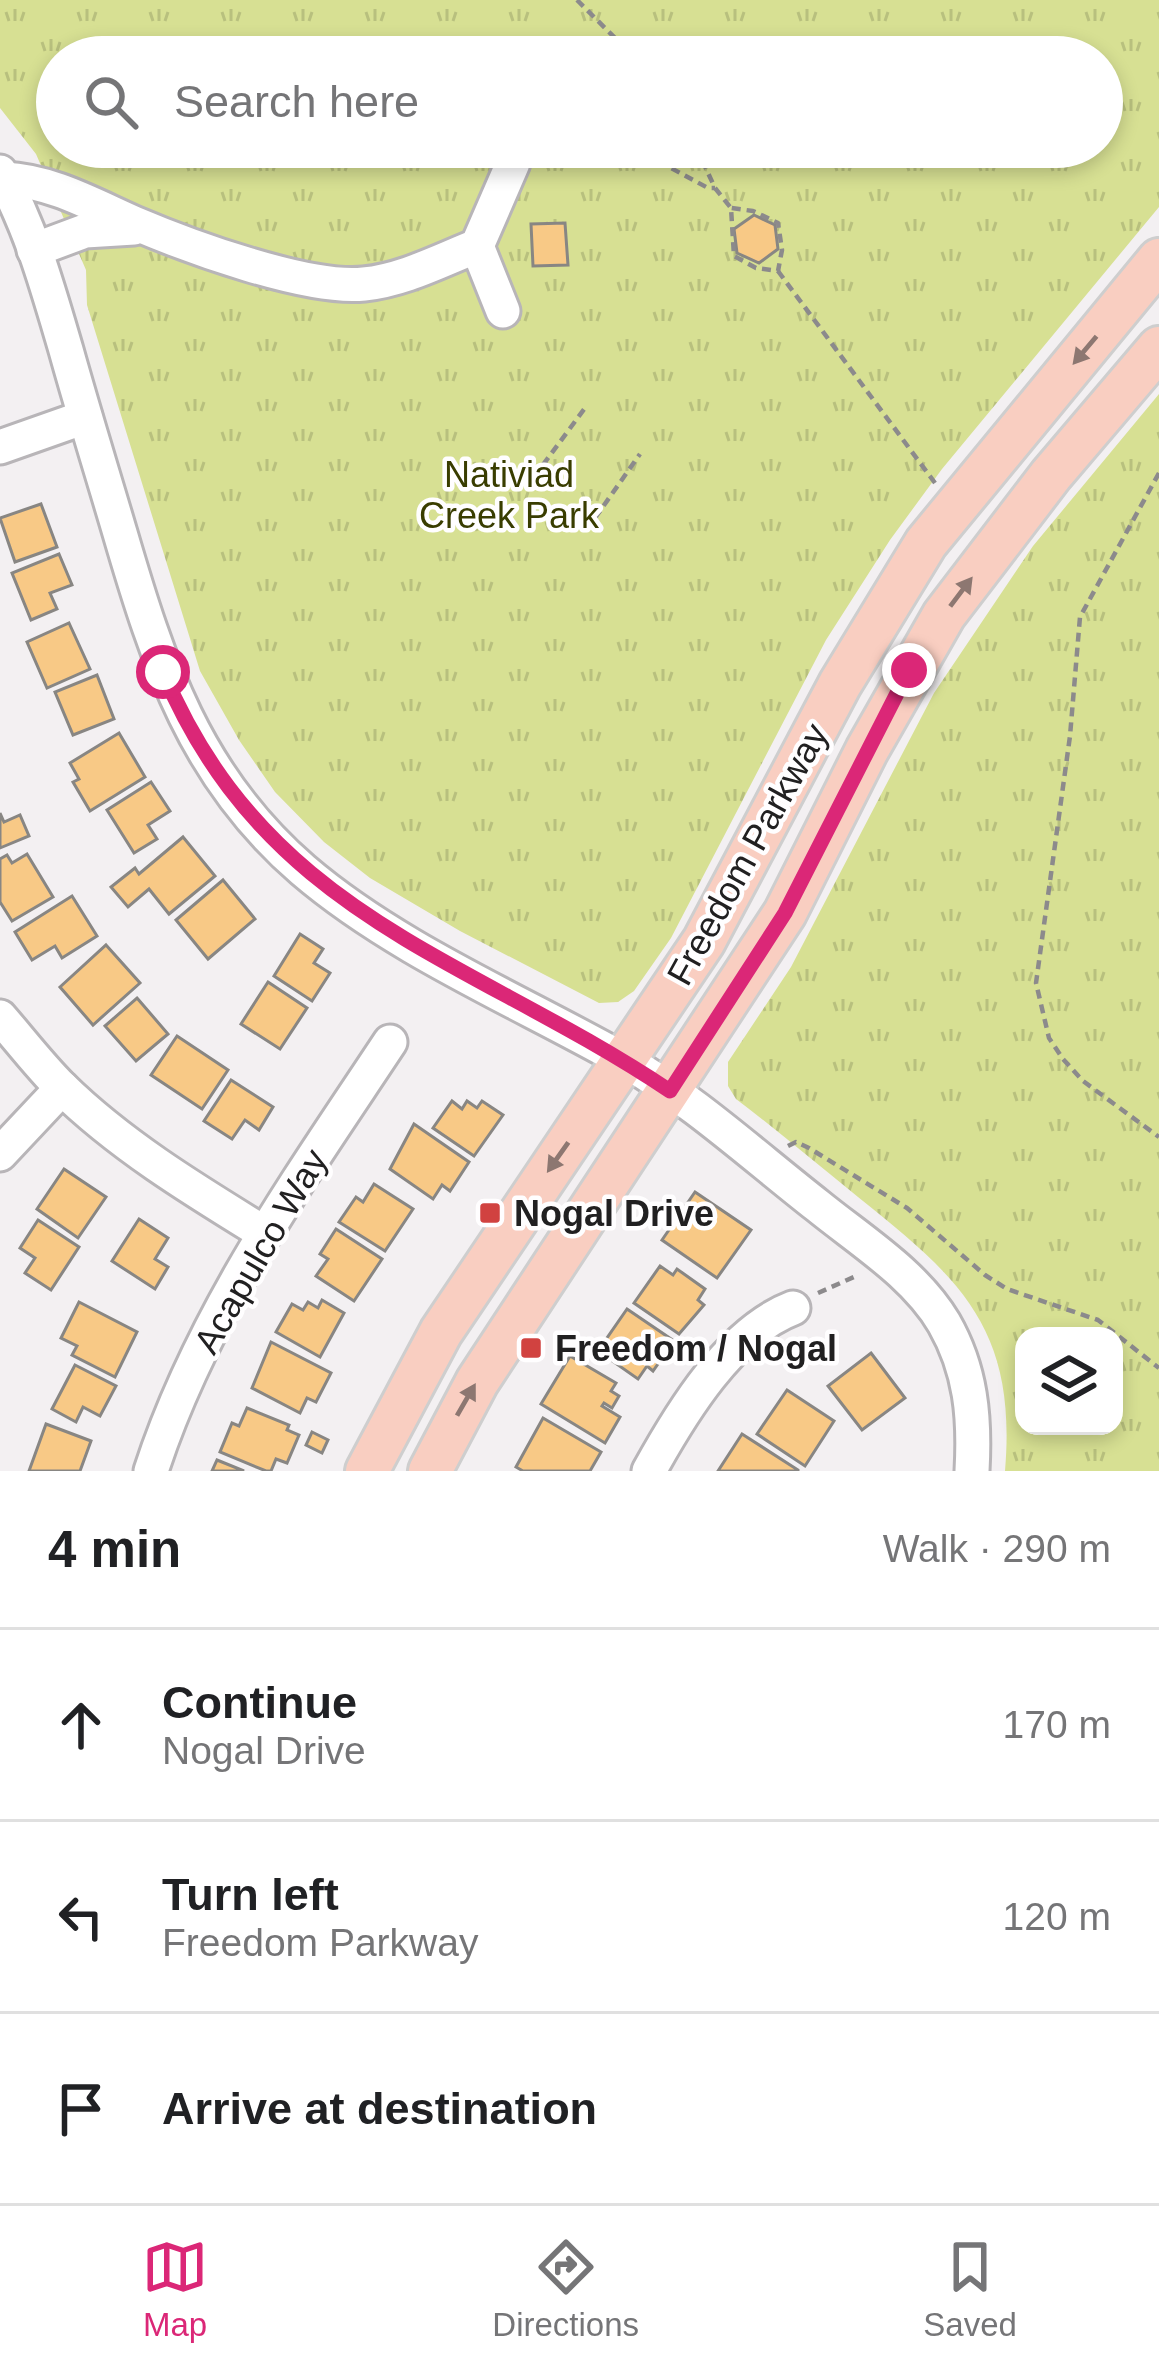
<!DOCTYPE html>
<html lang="en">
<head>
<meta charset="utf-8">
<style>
	:root { --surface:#fff; --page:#f2f2f2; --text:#202124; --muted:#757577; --line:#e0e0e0; --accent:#db2777 }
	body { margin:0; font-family:Arial,sans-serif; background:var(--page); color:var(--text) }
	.controls { position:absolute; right:36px; bottom:36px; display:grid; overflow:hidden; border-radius:24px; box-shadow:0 6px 18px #0003 }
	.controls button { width:108px; height:108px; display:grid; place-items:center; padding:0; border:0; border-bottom:3px solid var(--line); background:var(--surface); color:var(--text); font:60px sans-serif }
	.stop { position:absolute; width:36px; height:36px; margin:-27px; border:9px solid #db2777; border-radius:50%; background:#fff }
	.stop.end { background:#db2777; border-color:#fff; box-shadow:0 3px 12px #0008 }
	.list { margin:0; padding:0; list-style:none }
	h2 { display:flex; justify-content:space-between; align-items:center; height:156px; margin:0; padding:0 48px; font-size:51px }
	h2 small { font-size:39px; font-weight:400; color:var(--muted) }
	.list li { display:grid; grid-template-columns:78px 1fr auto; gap:36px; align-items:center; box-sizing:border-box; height:192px; padding:0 48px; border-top:3px solid var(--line) }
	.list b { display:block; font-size:45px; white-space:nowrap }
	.list p { margin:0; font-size:39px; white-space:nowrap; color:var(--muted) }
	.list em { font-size:39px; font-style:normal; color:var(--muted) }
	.icon { flex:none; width:66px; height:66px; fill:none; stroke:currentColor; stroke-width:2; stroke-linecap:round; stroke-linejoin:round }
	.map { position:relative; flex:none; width:1159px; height:1471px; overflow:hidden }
	.search { position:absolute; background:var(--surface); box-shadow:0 6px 18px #0003; left:36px; right:36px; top:36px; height:132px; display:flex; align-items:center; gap:30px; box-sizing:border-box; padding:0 42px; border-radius:66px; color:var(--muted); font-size:45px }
	.sheet { height:732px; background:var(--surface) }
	nav { display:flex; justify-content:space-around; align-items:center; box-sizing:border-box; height:168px; border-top:3px solid var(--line); background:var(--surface); font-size:33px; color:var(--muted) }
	nav a { display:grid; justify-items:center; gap:6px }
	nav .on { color:var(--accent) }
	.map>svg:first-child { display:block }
	.grass { fill:url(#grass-tufts); fill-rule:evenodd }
	.building { fill:#f8c986; stroke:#888683; stroke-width:3 }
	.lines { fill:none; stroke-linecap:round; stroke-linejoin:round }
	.minor-casing { stroke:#b8b5b8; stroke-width:39 }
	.major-casing { stroke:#cecece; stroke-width:48 }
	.path { stroke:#8c8a8c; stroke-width:4.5; stroke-dasharray:9 6; stroke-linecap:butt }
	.minor { stroke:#fff; stroke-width:33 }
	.major { stroke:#f9cec1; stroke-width:42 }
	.oneway { fill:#8d7771 }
	.route { stroke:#db2777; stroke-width:15 }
	.poi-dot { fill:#d14240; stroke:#fffeff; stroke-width:4.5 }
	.labels { text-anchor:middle; stroke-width:9; stroke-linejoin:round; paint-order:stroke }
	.park-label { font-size:36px; fill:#393d00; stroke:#fffeff }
	.street-label { font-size:36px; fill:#212021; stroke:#fffeff }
	.poi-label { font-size:36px; font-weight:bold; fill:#212021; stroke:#fffeff; text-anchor:start }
</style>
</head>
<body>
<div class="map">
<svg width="1159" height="1471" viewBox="0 0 1159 1471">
	<defs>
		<pattern id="grass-tufts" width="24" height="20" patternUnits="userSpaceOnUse" patternTransform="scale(3)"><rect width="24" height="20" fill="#d7e093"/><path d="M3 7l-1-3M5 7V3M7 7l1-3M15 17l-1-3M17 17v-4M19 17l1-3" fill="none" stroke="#b8c07e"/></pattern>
	</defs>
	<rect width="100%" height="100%" fill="#f3f0f2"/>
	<g class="grass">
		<path d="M 0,0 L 1159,0 L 1159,207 L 942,469 L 890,540 L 826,640 L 671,938 L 634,991 L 618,1002 L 599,1003 L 460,931 L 370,878 L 324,842 L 275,792 L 239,740 L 200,671 L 87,305 L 86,270 L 36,154 L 0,108 ZM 57,57 L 1102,57 L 1102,147 L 57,147 Z"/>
		<path d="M 1159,394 L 1159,1471 L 1005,1471 C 1017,1329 961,1279 858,1197 C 817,1164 777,1130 736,1099 L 728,1086 L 728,1062 L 791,967 L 934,693 L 1033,546 ZM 1114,1336 L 1114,1426 L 1024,1426 L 1024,1336 Z"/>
	</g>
	<g class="building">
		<polygon points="754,215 775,225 778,249 759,263 737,253 734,229"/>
		<polygon points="565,223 568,265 533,266 531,224"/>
		<polygon points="41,504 57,547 15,562 0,518"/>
		<polygon points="59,554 72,585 50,593 57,609 31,620 12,573"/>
		<polygon points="69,623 90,669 47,688 27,642"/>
		<polygon points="97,675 114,719 73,735 55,692"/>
		<polygon points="119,733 145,777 90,811 73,782 79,779 70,763"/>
		<polygon points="151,782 170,811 148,825 157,839 134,853 107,810"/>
		<polygon points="0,813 4,822 20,815 29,836 0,848"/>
		<polygon points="183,837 215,876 169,914 149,889 128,907 111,887 135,868 139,874"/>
		<polygon points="27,854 53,897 12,921 0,902 0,859 7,855 12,863"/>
		<polygon points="223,880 255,919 208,959 176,920"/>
		<polygon points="72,896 97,936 62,958 55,946 32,960 15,932"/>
		<polygon points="300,934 323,949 314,963 330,973 312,1001 274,976"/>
		<polygon points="106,945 140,983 93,1025 60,987"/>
		<polygon points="268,982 307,1008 280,1049 241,1024"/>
		<polygon points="137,998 168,1034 136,1061 105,1026"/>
		<polygon points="177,1036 228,1070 202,1109 151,1075"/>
		<polygon points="231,1080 273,1107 259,1130 245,1120 232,1139 204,1121"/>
		<polygon points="452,1101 462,1109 467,1101 477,1108 482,1101 503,1115 474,1156 433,1128"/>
		<polygon points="414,1124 469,1162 450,1191 442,1185 433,1199 390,1169"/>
		<polygon points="64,1169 106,1197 78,1238 37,1209"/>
		<polygon points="374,1184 413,1209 385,1251 339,1222 356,1197 363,1202"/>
		<polygon points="695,1192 751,1230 717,1278 662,1240"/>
		<polygon points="139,1219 168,1238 155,1259 168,1267 155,1289 112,1261"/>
		<polygon points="38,1220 79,1247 51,1290 25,1273 35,1258 20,1248"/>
		<polygon points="336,1229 382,1259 354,1301 316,1276 328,1259 320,1254"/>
		<polygon points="660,1266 673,1275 677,1269 705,1289 698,1300 704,1305 679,1334 634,1303"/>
		<polygon points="322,1300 344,1313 320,1357 276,1332 292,1304 303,1310 308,1302 318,1308"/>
		<polygon points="79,1302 137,1332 115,1377 72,1355 77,1346 61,1338"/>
		<polygon points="627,1309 674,1341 653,1371 647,1366 638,1379 598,1351"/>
		<polygon points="271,1342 331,1373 316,1402 307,1398 300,1413 252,1388"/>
		<polygon points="871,1353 905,1398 862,1430 828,1386"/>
		<polygon points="570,1356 616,1383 611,1391 619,1396 612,1408 604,1403 602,1406 620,1417 605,1443 541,1404"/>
		<polygon points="75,1365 116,1386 100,1416 83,1407 76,1422 52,1409"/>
		<polygon points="787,1390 834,1421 805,1466 757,1434"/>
		<polygon points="247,1408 289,1425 287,1430 299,1435 287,1463 276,1459 271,1471 266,1471 220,1452 232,1423 239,1426"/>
		<polygon points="543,1418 601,1452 590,1471 523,1471 516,1467"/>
		<polygon points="46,1424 91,1441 80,1471 29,1471"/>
		<polygon points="312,1432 328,1440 322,1453 306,1445"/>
		<polygon points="742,1434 798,1470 798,1471 718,1471"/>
		<polygon points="217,1460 244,1471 212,1471"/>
	</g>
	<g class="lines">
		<g class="minor-casing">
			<g id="minor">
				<path d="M 0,172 C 31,227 48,289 66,350 C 83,411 102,472 120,533 C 158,663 195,777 303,870 C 394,948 517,1000 622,1059 C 692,1099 754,1156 818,1206 C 861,1241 915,1274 944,1323 C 971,1370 975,1417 972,1471"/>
				<path d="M 4,179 C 51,181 91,204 134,223 C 188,246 307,290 364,284 C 404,280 441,260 477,246 L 513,163"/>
				<polyline points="477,246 503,311"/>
				<polyline points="34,250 85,231 134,228"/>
				<polyline points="0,447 85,417"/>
				<path d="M 0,1017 C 20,1040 39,1065 61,1087 C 120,1145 194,1190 264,1233"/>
				<polyline points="0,1154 62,1088"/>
				<path d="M 151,1471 C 202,1314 300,1178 390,1042"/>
				<path d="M 649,1471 C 681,1413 730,1332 793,1308"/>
			</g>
		</g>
		<g class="major-casing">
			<g id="major">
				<polyline points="367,1471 441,1332 704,941 840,684 926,543 1159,260"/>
				<polyline points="430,1471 477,1382 785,913 867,750 944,615 1051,475 1159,348"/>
			</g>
		</g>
		<g class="path">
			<polyline points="577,0 634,57"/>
			<polyline points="632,147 708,188 715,188"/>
			<polyline points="696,147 715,188 731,208 734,256 756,268 778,271 782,250 778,223 753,211 731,208"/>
			<polyline points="778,271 935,483"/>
			<polyline points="1159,473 1080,617 1070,736 1036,983 1049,1038 1063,1059 1083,1081 1159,1137"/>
			<polyline points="534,477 585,408"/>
			<polyline points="595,518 640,454"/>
			<polyline points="788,1146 796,1142 809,1148 907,1208 985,1275 1007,1289 1098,1320 1159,1368"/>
			<polyline points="818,1293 856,1276"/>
		</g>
		<use href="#minor" class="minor"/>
		<use href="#major" class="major"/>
	</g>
	<defs><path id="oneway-solid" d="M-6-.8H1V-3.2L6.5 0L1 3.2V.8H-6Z" transform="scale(3)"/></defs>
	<g class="oneway">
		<use href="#oneway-solid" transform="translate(1085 350) rotate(130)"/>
		<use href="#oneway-solid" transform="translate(961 592) rotate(-53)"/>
		<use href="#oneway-solid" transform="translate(558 1157) rotate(125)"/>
		<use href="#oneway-solid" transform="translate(466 1400) rotate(-60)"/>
	</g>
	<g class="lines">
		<path class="route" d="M 163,672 C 267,918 468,956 670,1091 L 785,913 L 909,670"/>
	</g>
	<g class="poi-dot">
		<rect x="478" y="1201" width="24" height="24" rx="6"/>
		<rect x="519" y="1336" width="24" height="24" rx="6"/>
	</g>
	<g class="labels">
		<g class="park-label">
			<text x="509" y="487">Nativiad<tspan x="509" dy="41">Creek Park</tspan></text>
		</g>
		<g class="street-label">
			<text transform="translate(747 854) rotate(-61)" y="13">Freedom Parkway</text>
			<text transform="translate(260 1251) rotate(-60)" y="13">Acapulco Way</text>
		</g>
		<g class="poi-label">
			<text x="514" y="1226">Nogal Drive</text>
			<text x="555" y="1361">Freedom / Nogal</text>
		</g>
	</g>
</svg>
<div class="controls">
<button><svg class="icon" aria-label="layers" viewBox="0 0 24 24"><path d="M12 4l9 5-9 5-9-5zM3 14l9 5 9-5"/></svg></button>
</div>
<div class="stop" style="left:163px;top:672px"></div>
<div class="stop end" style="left:909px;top:670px"></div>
<div class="search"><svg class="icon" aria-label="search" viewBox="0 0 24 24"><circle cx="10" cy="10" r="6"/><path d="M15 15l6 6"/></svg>Search here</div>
</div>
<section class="sheet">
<h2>4 min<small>Walk · 290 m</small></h2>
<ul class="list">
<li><svg class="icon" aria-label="ahead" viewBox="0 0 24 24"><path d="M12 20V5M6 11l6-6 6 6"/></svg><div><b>Continue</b><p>Nogal Drive</p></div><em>170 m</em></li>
<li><svg class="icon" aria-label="left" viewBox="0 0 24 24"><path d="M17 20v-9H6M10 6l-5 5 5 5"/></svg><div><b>Turn left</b><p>Freedom Parkway</p></div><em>120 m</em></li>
<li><svg class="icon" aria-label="arrive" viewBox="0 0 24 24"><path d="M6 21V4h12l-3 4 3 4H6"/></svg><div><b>Arrive at destination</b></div></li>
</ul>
</section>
<nav>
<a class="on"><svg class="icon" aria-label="map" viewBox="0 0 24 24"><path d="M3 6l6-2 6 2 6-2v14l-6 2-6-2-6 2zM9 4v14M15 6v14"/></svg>Map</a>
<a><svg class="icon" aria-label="directions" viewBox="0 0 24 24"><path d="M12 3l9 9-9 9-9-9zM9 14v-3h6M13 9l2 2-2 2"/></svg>Directions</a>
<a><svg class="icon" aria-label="saved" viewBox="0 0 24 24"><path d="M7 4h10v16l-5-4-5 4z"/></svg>Saved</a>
</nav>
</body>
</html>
